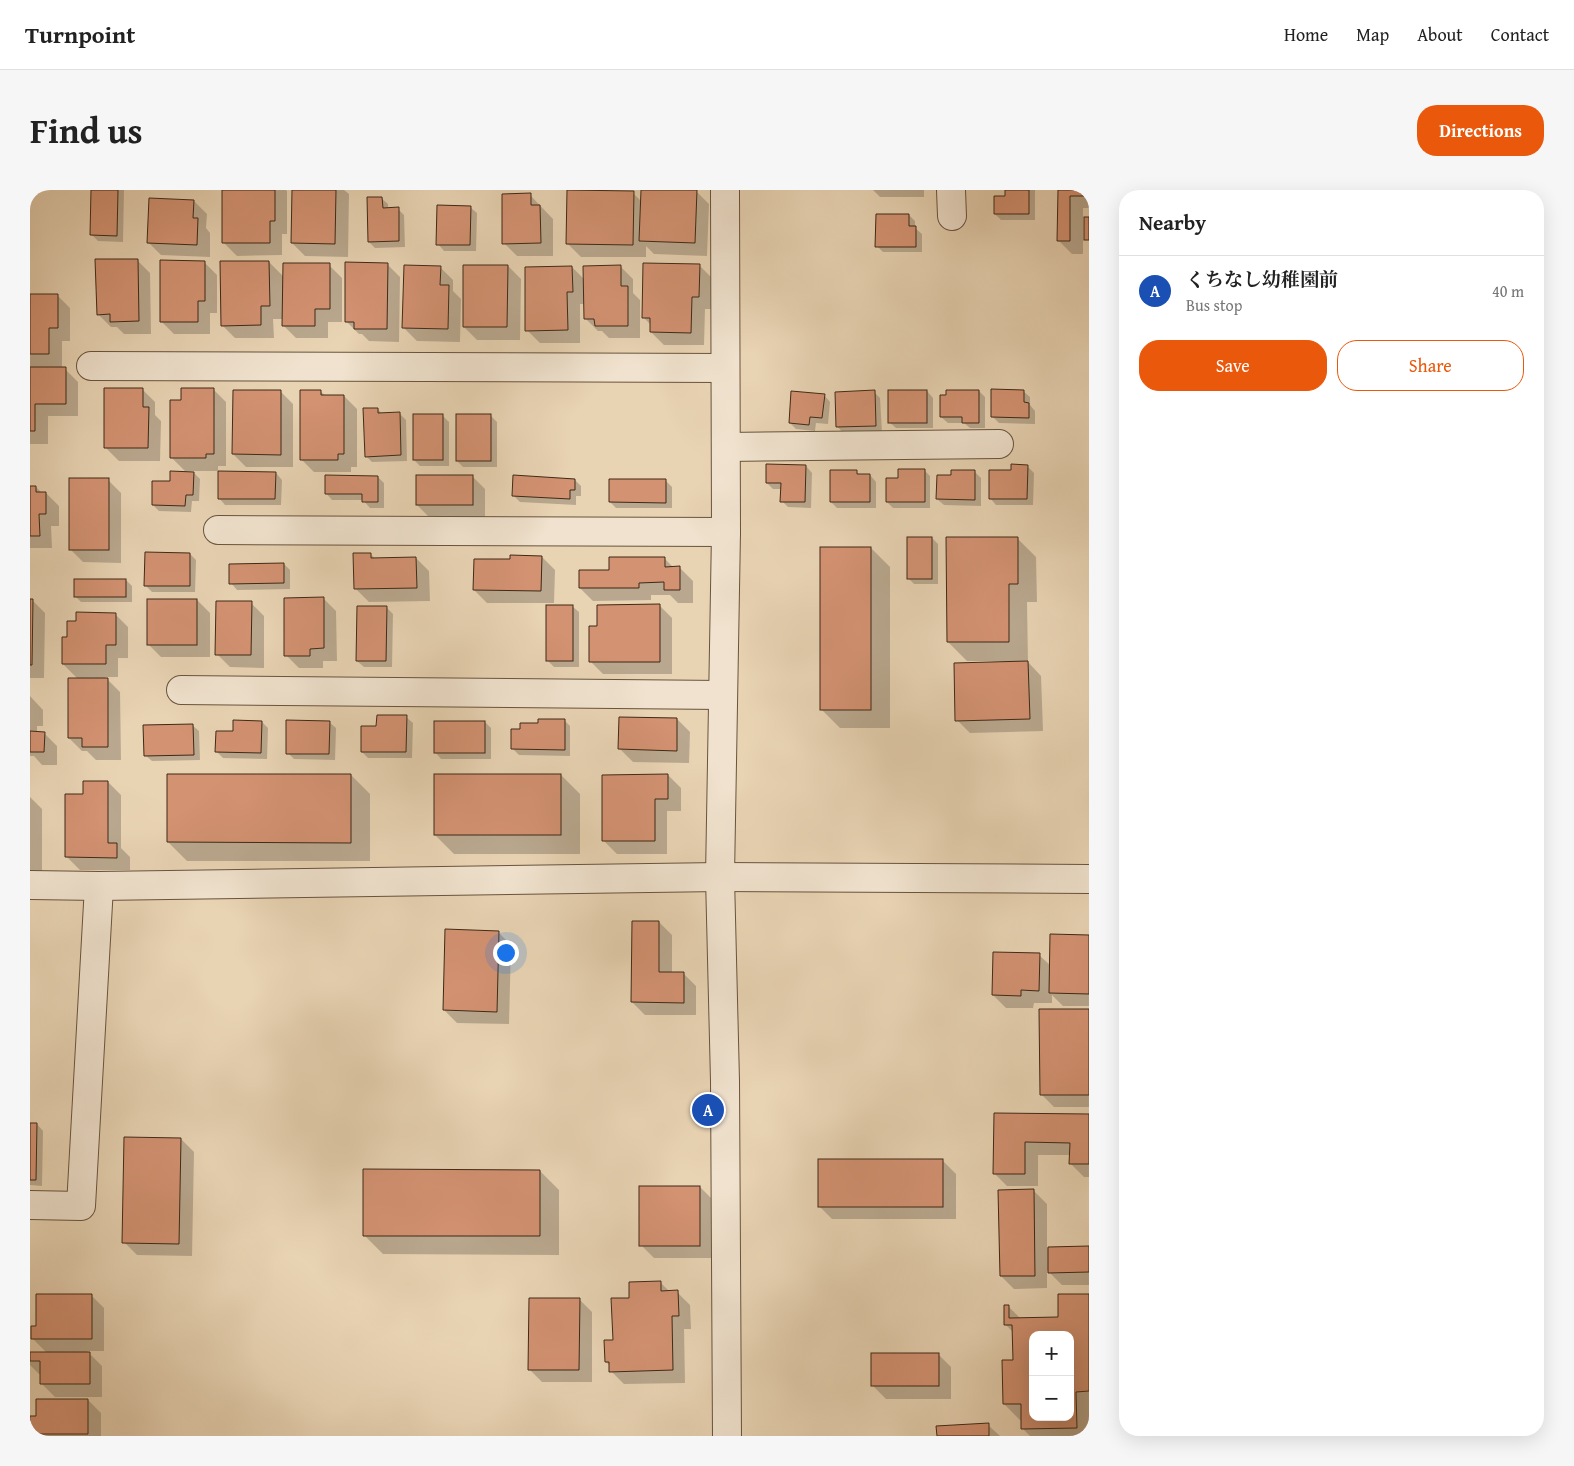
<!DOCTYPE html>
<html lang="en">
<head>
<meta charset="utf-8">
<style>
	:root { --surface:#fff; --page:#f6f6f6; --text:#222; --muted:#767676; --line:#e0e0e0; --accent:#ea580c }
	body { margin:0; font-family:"Gentium Book Plus","Noto Serif JP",serif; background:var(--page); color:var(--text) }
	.controls { position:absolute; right:15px; bottom:15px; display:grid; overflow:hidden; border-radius:10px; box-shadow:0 5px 20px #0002 }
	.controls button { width:45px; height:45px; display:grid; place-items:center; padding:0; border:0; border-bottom:1px solid var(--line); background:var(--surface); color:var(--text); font:25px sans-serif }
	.you { position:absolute; left:475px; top:762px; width:18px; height:18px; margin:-12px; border:4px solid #fff; border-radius:50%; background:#1a73e8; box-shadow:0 0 0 8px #1a73e833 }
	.badge { display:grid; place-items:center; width:32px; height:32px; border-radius:50%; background:var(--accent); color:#fff; font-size:16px; font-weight:700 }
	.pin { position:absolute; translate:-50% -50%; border:2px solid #fff; box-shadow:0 1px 5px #0006 }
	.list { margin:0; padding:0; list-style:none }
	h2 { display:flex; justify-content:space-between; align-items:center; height:65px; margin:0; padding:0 20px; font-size:21px }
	h2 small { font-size:16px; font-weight:400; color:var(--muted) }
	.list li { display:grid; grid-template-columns:32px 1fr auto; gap:15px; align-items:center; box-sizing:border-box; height:70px; padding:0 20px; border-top:1px solid var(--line) }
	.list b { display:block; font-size:19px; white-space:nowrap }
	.list p { margin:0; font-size:16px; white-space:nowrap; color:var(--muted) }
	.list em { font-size:16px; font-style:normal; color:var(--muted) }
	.actions { display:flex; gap:10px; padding:15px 20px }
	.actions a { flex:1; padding:11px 0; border:1px solid var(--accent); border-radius:20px; text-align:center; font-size:18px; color:var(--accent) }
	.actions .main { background:var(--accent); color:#fff }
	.map { position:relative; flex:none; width:1059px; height:1246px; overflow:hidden; border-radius:20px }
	header { display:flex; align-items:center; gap:30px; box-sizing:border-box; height:70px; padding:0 25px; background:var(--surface); border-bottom:1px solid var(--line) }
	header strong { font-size:24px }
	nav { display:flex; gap:28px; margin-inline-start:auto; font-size:18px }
	.intro { display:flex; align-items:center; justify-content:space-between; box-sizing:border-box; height:120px; padding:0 30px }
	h1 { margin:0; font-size:35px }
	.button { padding:12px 22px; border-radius:20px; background:var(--accent); color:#fff; font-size:18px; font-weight:700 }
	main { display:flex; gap:30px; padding:0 30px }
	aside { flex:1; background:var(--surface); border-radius:20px; box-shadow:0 5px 20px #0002 }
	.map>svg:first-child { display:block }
	.shadow { fill:#0003; fill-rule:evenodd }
	.building { fill:#d39272; stroke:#3e2916; fill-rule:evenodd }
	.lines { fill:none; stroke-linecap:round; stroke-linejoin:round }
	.minor-casing { stroke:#68543d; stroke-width:30 }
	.minor { stroke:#f0e2ce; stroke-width:28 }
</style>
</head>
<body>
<header>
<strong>Turnpoint</strong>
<nav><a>Home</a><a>Map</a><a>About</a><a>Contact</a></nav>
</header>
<div class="intro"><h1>Find us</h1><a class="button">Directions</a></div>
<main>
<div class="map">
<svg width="1059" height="1246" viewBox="0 0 1059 1246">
	<rect width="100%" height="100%" fill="#e8d3b3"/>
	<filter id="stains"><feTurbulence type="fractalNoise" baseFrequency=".004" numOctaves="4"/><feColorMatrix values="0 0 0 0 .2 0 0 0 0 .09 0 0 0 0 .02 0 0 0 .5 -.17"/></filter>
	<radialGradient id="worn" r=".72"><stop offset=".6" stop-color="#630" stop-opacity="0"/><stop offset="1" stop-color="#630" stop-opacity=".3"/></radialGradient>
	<g class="shadow">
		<polygon points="63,0 94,0 93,52 68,51 62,45"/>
		<polygon points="193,0 256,0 257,1 257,44 252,44 252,65 207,66 194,53"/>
		<polygon points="263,0 314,0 319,4 318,67 275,66 262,53"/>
		<polygon points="538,0 577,0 580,2 603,3 612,12 613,0 666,1 679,14 677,66 624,64 616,56 616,67 551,67 538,54"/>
		<polygon points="843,0 894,0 894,7 850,7"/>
		<polygon points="976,0 1005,0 1005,30 971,30 965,24 976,7"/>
		<polygon points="1029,0 1059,0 1059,18 1053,18 1053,64 1042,64 1029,51"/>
		<polygon points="500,5 523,29 523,66 487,66 474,53"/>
		<polygon points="351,8 358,14 358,19 368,19 374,25 375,57 345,58 339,52"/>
		<polygon points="164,11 177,24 176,38 180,43 180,67 131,65 118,52"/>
		<polygon points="440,17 447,23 446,61 414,61 408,54"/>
		<polygon points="879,25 885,31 885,38 892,44 892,62 853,62 847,56"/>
		<polygon points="107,70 120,83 121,144 94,144 87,137 81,137 68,124"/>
		<polygon points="174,72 187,85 187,123 180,123 180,144 144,144 131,131"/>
		<polygon points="239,72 254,87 299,75 312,88 312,132 298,132 298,148 266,148 253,135 253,129 243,129 244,148 205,148 192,135"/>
		<polygon points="357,74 370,87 369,152 339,151 332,144 329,144 316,131"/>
		<polygon points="669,75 682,88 682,119 675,119 674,155 634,155 621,142 621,135 613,127"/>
		<polygon points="478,76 491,89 490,150 447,150 434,137"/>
		<polygon points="590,76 603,89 603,103 610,110 610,148 579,148 572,141 568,141 555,128 555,114 550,114 550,153 510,153 497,140 542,77 555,90"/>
		<polygon points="410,77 423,90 423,101 431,109 430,152 387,151 374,138"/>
		<polygon points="0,105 27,105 40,118 40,151 32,151 32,179 35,179 48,192 48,226 18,226 18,254 0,254"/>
		<polygon points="112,199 125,212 125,225 131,231 130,271 89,271 76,258"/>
		<polygon points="183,199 196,212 196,276 188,276 188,281 155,281 142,268 153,212"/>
		<polygon points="250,201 263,214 263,277 216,277 203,264"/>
		<polygon points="290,201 296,206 314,206 327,219 327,277 321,277 321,282 284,282 271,269"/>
		<polygon points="897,201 903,208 903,238 866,238 859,232"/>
		<polygon points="949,201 955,207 955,238 940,238 934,233 918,233 911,227"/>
		<polygon points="993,201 1000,207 1000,215 1005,221 1005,234 969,233 963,227"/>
		<polygon points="844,202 850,208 852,242 813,243 807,236"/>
		<polygon points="794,205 800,212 798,234 786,233 785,241 766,239 760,233"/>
		<polygon points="348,219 352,224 369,223 376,230 377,271 342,272 336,266"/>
		<polygon points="412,225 419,232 419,276 390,276 384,270"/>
		<polygon points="460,225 467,232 467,277 433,277 427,271"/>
		<polygon points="776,276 782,283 781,318 758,317 752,311 752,299 743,299 737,293"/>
		<polygon points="997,276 1004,283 1003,315 966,315 960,308 982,282"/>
		<polygon points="894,280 900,286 900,318 863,318 857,312 869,289"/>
		<polygon points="826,282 830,285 840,285 846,292 846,318 807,318 801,312"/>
		<polygon points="945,282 951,288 951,316 914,315 907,309 922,286"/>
		<polygon points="164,283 170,289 169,311 162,311 161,322 129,321 123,315 142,293"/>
		<polygon points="246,283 252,290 251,315 195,315 189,308"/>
		<polygon points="442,286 455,299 455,328 400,328 387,315"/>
		<polygon points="348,287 354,293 354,318 340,318 333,310 302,310 296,303"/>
		<polygon points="78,290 91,303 91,373 53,372 40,359"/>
		<polygon points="545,290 551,296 551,306 546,306 546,315 490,312 483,305"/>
		<polygon points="636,291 642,297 642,318 586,318 580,312"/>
		<polygon points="6,297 12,303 16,303 29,316 29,336 21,336 22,358 0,358 0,298"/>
		<polygon points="902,348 908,354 908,394 884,394 878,388"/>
		<polygon points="987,348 1006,367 1007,412 997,412 998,472 1011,486 1013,541 940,543 927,530 985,473 985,471 937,471 918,452"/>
		<polygon points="841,358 860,377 860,538 810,538 791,519"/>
		<polygon points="160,364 166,370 165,402 122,402 115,395"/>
		<polygon points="340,364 346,369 386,368 399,381 400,411 339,412 326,399"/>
		<polygon points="512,367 525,380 524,413 457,413 444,400 481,371"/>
		<polygon points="635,369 644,378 650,378 663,391 663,413 648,413 640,405 621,405 621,410 563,411 550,398 581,381"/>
		<polygon points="254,374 260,380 260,399 207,400 201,393"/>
		<polygon points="96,390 102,396 102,412 51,412 45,406"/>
		<polygon points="293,408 306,421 307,471 293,471 293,478 269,478 256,465"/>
		<polygon points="0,410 2,410 15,423 14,488 0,488"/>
		<polygon points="167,410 180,423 180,467 131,467 118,454"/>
		<polygon points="221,413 234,426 234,478 200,477 187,464"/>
		<polygon points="629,415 642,428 642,484 573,484 560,471 568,437"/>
		<polygon points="542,416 549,422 549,477 524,477 517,470"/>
		<polygon points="356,417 363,424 362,477 334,477 327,471"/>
		<polygon points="85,424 98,437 98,468 88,468 88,487 75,487 90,502 91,570 66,570 57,561 52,561 39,548 48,489 33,474 38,449 47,432"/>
		<polygon points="0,506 13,520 13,536 7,536 7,543 14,543 27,556 27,575 12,575 4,566 0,566"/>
		<polygon points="376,527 383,533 382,568 338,568 332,562 347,537"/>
		<polygon points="647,529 660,542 659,573 603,572 590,559"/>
		<polygon points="534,530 540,536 540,566 489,565 483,559 492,540 509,534"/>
		<polygon points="232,532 238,538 237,569 193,568 187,562 204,543"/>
		<polygon points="299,532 306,538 305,570 264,569 258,563"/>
		<polygon points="455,532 461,538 461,569 411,569 405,562"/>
		<polygon points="162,535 169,541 170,570 122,571 115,565"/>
		<polygon points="321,585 340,604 340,671 157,671 138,652"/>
		<polygon points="531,585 550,604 550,664 424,664 405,645"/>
		<polygon points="638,585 651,598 651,621 637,621 637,664 587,664 574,651"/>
		<polygon points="78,592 91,605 91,658 100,667 100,680 50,680 37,667 54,605"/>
		<polygon points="0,607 12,619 12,682 0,682"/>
		<polygon points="629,732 642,745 642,783 653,783 666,796 666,825 615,825 602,812"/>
		<polygon points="468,742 481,755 479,834 427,833 414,820"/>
		<polygon points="1059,746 1059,816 1033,816 1022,805 1022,813 1004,813 1003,818 976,818 963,805 1009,765 1021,776"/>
		<polygon points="1059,820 1059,917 1024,917 1011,904"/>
		<polygon points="965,924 1059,926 1059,987 1054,987 1041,974 1041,965 1008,965 1008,996 977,996 964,983"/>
		<polygon points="0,934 7,934 13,941 12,996 0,995"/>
		<polygon points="151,949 164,962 162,1066 107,1065 94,1052"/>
		<polygon points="913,971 926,984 926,1029 802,1029 789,1016"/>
		<polygon points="510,981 529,1000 529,1065 353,1064 334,1045"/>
		<polygon points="670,997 683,1010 683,1068 624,1068 611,1055"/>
		<polygon points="1004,1001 1017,1014 1017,1058 1059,1057 1059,1095 1032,1095 1017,1080 1017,1098 984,1099 971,1086"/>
		<polygon points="630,1092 640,1102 647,1102 660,1115 661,1139 654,1139 655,1193 594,1194 581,1181 580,1176 576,1172 601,1109"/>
		<polygon points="61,1105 74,1118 74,1161 57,1161 72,1176 72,1207 25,1207 12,1194 12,1184 9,1184 0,1175 0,1163 17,1163 2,1148 7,1137"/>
		<path d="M 1059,1105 L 1059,1246 L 1000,1246 L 992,1238 L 992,1232 L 974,1214 L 984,1171 L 984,1143 L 975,1134 L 978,1116 L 991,1129 L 1029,1128 ZM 1003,1145 L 1040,1145 L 1040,1227 L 1003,1227 Z"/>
		<polygon points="549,1109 562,1122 562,1192 512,1192 499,1179"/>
		<polygon points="908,1164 921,1177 921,1209 856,1209 843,1196"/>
		<polygon points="58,1210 71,1223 71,1246 3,1246 1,1243 8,1227"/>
		<polygon points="958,1235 970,1246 908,1246"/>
	</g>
	<g class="building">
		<polygon points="61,0 88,0 87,46 60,45"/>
		<polygon points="192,0 245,0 245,31 240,31 240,53 192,53"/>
		<polygon points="262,0 306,0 305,54 261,53"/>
		<polygon points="537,0 604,1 603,55 536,54"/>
		<polygon points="611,0 667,0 665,53 609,51"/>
		<polygon points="975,0 999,0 999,24 964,24 964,6 975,6"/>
		<polygon points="1028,0 1059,0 1059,6 1040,6 1040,51 1027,51"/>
		<polygon points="501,3 501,15 510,15 511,53 472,54 472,4"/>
		<polygon points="337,7 352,7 353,18 369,17 369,51 338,52"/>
		<polygon points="119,8 164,10 163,28 168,28 167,55 117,53"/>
		<polygon points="407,15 441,16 440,55 406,55"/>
		<polygon points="846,24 879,24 879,36 886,36 886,57 845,57"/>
		<rect x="1054" y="27" width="5" height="23"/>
		<polygon points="65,69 108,69 109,131 80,132 80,124 67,125"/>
		<polygon points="130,70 175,71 175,111 168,111 168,132 130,132"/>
		<polygon points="190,71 239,71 240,116 231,116 231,135 191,136"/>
		<polygon points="315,72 358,73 357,139 324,139 324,132 315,132"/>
		<polygon points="253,73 300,73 300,119 285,119 285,136 252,136"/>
		<polygon points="613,73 670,74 669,107 662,107 661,143 620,142 620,128 612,128"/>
		<polygon points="374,75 411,76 410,95 419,95 418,139 372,138"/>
		<polygon points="433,75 478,75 477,137 433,137"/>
		<polygon points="591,75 591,96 598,96 598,136 565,136 564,129 554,129 553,76"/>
		<polygon points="542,76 543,102 537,102 538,140 495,141 495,77"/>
		<polygon points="0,104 28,104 28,138 19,138 19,164 0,164"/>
		<polygon points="0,177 36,177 36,214 5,214 5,241 0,241"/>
		<polygon points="74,198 113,198 113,217 119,217 118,258 74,258"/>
		<polygon points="151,198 184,198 184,264 176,264 176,268 140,268 140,210 151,210"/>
		<polygon points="961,199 994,200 994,212 999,213 999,228 961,227"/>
		<polygon points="203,200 251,200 251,265 202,264"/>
		<polygon points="270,200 291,200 291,205 314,205 314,264 308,264 308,270 270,270"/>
		<polygon points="845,200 846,236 806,237 805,202"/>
		<rect x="858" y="200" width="39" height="33"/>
		<polygon points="916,200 949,200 949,233 932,233 932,227 910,227 910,205 916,205"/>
		<polygon points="761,201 795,204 792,228 780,227 779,235 759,233"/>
		<polygon points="333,218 348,218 348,223 370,222 371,265 335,267"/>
		<rect x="383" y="224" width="30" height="46"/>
		<rect x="426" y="224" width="35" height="47"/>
		<polygon points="736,274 776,275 775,312 750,312 751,293 736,293"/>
		<polygon points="981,274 998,275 997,309 959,309 959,280 981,280"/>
		<polygon points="868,279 895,279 895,312 856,312 856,288 868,288"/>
		<polygon points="800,280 827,280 827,284 840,284 840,312 800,312"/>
		<polygon points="921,280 945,280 945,310 906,309 907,285 921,285"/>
		<polygon points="140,281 164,282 163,305 156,305 155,316 122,315 122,291 140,291"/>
		<polygon points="188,281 246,282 245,309 188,309"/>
		<polygon points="295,285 348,286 348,312 332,312 332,304 295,304"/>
		<rect x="386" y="285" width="57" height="30"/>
		<polygon points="483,285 545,289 545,300 540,300 540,309 482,306"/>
		<rect x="39" y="288" width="40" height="72"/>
		<polygon points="579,289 636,289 636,313 579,312"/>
		<polygon points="0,296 6,296 6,302 16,302 16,324 9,324 10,346 0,346"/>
		<rect x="877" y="347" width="25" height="42"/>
		<polygon points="916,347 988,347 988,394 979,394 979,452 917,452"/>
		<rect x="790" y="357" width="51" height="163"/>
		<polygon points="115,362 160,363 160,396 114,396"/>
		<polygon points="323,363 341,363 341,368 386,367 387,398 324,399"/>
		<polygon points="480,365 512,366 511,401 443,400 444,369 480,369"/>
		<polygon points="579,367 635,367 635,377 650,376 650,400 634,400 634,392 609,393 609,398 549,398 549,380 579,380"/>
		<polygon points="254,373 254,393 199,394 199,374"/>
		<rect x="44" y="389" width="52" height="18"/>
		<polygon points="294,407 294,458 280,459 280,466 254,466 254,408"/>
		<polygon points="0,409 3,409 2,475 0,475"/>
		<rect x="117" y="409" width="50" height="46"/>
		<polygon points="186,411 222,411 221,465 185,465"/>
		<polygon points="630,414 630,472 559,472 559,436 567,436 567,415"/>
		<rect x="516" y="415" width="27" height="56"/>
		<polygon points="327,416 357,416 356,471 326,471"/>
		<polygon points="46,422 86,423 86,455 76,455 76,474 32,474 32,447 37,447 37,431 46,431"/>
		<polygon points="998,471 1000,529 925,531 924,473"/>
		<polygon points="38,488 78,488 78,557 52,557 52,548 38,548"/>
		<polygon points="347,525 377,525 376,562 331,562 331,536 346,536"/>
		<polygon points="589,527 647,528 647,561 588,559"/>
		<polygon points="508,529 535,529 535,560 481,559 481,539 490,539 490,533 508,533"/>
		<polygon points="203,530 232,531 231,563 185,562 186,541 203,541"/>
		<polygon points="256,530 300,531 299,564 256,564"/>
		<rect x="404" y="531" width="51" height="32"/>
		<polygon points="163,534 164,565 114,566 113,535"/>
		<polygon points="0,541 15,542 14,562 0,562"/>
		<polygon points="137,584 321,584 321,653 137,652"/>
		<rect x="404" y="584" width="127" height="61"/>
		<polygon points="638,584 638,609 625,609 625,651 572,651 572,585"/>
		<polygon points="53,591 78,591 78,653 87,653 87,668 35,667 35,604 53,604"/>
		<polygon points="602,731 629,731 629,782 654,782 654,813 601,812"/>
		<polygon points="415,739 469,741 467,822 413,820"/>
		<polygon points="1020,744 1059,745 1059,804 1019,803"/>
		<polygon points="963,762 1010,763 1009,801 991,800 991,806 962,805"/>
		<polygon points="1009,819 1059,819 1059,905 1010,905"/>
		<polygon points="964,923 1059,924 1059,974 1039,974 1040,953 995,952 995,984 963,984"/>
		<polygon points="0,933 7,933 6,990 0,990"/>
		<polygon points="94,947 151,948 149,1054 92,1053"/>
		<rect x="788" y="969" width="125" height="48"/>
		<polygon points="333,979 510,980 510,1046 333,1046"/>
		<rect x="609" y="996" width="61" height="60"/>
		<polygon points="1004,999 1005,1086 970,1086 968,1000"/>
		<polygon points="1059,1056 1059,1082 1018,1083 1018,1057"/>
		<polygon points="631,1091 631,1101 648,1100 649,1126 642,1126 643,1180 579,1182 579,1172 575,1172 574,1150 583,1150 581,1108 599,1108 599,1092"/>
		<polygon points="6,1104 62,1104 62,1149 1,1149 1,1136 6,1136"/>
		<path d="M 1028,1104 L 1059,1104 L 1059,1201 L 1046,1202 L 1047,1238 L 991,1239 L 991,1214 L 973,1214 L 972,1170 L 983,1170 L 982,1135 L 974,1135 L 974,1115 L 979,1115 L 979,1128 L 1028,1127 ZM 1003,1145 L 1040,1145 L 1040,1227 L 1003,1227 Z"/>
		<polygon points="499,1108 550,1108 549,1180 498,1180"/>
		<polygon points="0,1162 60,1162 60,1194 10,1194 10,1171 0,1171"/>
		<rect x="841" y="1163" width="68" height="33"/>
		<polygon points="6,1209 58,1209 58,1244 0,1244 0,1226 6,1226"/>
		<polygon points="959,1233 959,1246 907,1246 906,1236"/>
	</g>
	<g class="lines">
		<g class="minor-casing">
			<g id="minor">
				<polyline points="695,0 696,342 690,687 695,891 697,1246"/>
				<polyline points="921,0 922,26"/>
				<polyline points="61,176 695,178"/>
				<polyline points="696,257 969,254"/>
				<polyline points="188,340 696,342"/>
				<polyline points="151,500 693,505"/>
				<polyline points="0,695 69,696 690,687 1059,689"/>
				<polyline points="0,1015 51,1016 69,696"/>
			</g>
		</g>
		<use href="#minor" class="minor"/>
	</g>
	<rect width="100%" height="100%" filter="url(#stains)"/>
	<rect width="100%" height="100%" fill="url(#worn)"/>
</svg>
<div class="controls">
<button>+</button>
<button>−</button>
</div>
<div class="you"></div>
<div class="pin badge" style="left:678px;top:920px;background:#1a4fb4">A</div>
</div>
<aside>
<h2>Nearby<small></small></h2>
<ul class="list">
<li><span class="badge" style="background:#1a4fb4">A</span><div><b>くちなし幼稚園前</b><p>Bus stop</p></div><em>40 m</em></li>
</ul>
<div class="actions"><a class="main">Save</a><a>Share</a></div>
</aside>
</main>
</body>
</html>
